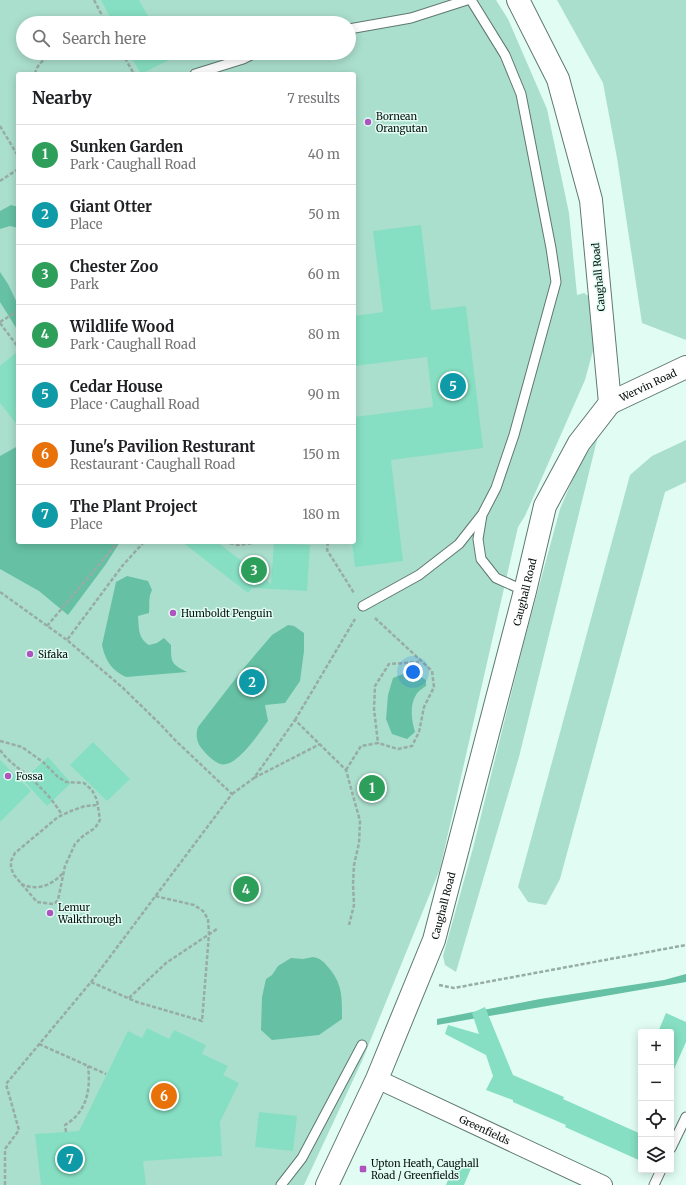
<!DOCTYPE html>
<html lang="en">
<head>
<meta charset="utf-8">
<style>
	:root { --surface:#fff; --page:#f2f2f2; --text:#202124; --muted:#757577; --line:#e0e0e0; --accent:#af54bf }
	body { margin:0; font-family:Merriweather,serif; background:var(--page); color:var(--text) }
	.controls { position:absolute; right:12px; bottom:12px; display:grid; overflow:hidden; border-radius:4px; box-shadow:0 2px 10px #0003 }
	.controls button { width:36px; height:36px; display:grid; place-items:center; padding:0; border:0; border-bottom:1px solid var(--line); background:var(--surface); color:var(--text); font:20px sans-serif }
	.you { position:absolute; left:413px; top:672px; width:14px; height:14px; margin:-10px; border:3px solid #fff; border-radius:50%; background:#1a73e8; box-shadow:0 0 0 6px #1a73e833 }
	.badge { display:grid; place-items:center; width:26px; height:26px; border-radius:50%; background:var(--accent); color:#fff; font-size:13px; font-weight:700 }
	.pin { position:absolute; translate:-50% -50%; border:2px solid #fff; box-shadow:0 1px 4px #0006 }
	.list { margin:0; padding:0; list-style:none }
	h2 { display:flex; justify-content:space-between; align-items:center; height:52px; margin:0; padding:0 16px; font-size:17px }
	h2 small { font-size:13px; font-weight:400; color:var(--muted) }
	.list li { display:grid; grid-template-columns:26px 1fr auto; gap:12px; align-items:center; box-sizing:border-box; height:60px; padding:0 16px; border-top:1px solid var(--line) }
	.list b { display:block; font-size:15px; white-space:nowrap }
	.list p { margin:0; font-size:13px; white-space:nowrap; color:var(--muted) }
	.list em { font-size:13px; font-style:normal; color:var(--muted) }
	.icon { flex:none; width:22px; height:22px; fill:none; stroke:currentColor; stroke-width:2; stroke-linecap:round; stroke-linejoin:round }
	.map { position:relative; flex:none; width:686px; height:1185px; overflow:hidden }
	.search { position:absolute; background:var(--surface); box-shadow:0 2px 10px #0003; left:16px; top:16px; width:340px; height:44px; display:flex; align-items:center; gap:10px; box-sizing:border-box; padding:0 14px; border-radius:22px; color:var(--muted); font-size:15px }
	.panel { position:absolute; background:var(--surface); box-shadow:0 2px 10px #0003; left:16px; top:72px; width:340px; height:472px; border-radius:4px }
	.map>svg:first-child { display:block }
	.green { fill:#abdfcd; fill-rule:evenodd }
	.water { fill:#66c0a4 }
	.building { fill:#86dfc2 }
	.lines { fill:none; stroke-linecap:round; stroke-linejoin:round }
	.lane-casing { stroke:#5f786f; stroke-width:11 }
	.street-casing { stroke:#5f786f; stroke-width:20 }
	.secondary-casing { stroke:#5f786f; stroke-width:24 }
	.path { stroke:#97aca5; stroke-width:2.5; stroke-dasharray:4 2; stroke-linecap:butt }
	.lane { stroke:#fff; stroke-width:9 }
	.street { stroke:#fff; stroke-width:18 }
	.secondary { stroke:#fff; stroke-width:22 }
	.poi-dot { fill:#af54bf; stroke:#e1fdf3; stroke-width:1.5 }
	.labels { text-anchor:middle; stroke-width:3; stroke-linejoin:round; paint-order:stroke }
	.poi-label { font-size:10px; fill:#050e0b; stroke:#e1fdf3; text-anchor:start }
	.street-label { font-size:10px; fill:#050e0b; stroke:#e1fdf3 }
</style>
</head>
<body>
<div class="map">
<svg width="686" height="1185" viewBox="0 0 686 1185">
	<rect width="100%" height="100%" fill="#e1fdf3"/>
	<g class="green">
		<path d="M 0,0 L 496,0 L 508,19 L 547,109 L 569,213 L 577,295 L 584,293 L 591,298 L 594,347 L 585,380 L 525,516 L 518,527 L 440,869 L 362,1061 L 304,1185 L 0,1185 ZM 23,23 L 349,23 L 349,53 L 23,53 ZM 18,74 L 354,74 L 354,542 L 18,542 Z"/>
		<polygon points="557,0 686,0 686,340 642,323 617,158 603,83"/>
		<polygon points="598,436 519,757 456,972 445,965 443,956 473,848 525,638 560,509 577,469"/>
		<polygon points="686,440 686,482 665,492 560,879 546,905 528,902 518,887 630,475 652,456"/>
	</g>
	<g class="water">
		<polygon points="11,205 18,207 18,228 10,226 0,229 0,211"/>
		<polygon points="0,272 8,284 18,305 18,331 0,302"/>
		<polygon points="18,446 18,542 120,542 106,564 68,615 39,591 0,569 0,456"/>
		<path d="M 127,576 L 148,581 L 152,590 C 148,598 150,603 149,613 L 138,616 C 139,629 138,638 149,645 L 157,643 L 164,638 L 171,645 C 171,662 171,664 187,672 L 126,677 C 112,671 105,660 102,645 L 116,582 Z"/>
		<path d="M 288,625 L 294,626 L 304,633 L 304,651 L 300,681 L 285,703 L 265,705 L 268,721 C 259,733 236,769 220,764 C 213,761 207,755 203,750 C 197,744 195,735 198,727 L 243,669 L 272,635 Z"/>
		<path d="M 403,674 L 417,674 L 426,680 L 426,686 C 423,688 418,691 416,695 C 409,706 412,721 415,732 L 407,739 L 392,734 L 386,719 L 388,695 L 393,678 Z"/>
		<path d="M 313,957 C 320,958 323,961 328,967 C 343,984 342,998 342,1019 L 319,1035 L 272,1040 L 261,1030 L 262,997 L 266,979 L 272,975 L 278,966 L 291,958 L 303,959 Z"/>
		<polygon points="686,974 686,982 437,1025 437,1019 540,999 664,980"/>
	</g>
	<g class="building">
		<polygon points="101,0 139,0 152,23 113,23"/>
		<polygon points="129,53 168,53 171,59 141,74"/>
		<polygon points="421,225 431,310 466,306 483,448 391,460 403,561 355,567 352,542 354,542 354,417 433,407 427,357 354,366 354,316 383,312 373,231"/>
		<polygon points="18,351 18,426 0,403 0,366"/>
		<polygon points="182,542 217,542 271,584 274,543 310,545 307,591 252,588 248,593"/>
		<polygon points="93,742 130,779 107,801 70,765"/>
		<polygon points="48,757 71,783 47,806 23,780"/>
		<polygon points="0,760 31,791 0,822"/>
		<polygon points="485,1007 513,1075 564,1097 563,1099 641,1134 641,1161 565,1127 566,1125 513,1102 513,1100 486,1090 493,1076 486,1055 445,1034 448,1025 479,1034 472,1013"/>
		<polygon points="666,1013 686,1022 686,1042 671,1076 671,1032 658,1032"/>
		<polygon points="147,1028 169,1039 174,1030 206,1045 202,1054 228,1066 223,1075 239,1083 220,1122 222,1156 143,1161 146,1185 41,1185 35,1134 79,1131 128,1031 142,1038"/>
		<polygon points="259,1112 297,1116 293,1151 255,1147"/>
		<polygon points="456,1159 472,1166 464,1185 446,1185"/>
	</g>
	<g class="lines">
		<g class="lane-casing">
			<g id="lane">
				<polyline points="471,0 505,55 521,94 551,248 556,282 514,435 496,488 482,515 478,539 481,559 496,578 525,591"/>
				<polyline points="349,29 411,18 467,0"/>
				<polyline points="195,74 243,59 255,53"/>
				<polyline points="363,606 419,575 459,544 481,516"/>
				<polyline points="671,1148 686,1117"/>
				<polyline points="281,1185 302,1158 362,1045"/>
				<polyline points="654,1185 661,1170"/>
			</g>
		</g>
		<g class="street-casing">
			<g id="street">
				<path id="s1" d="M 377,1079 L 603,1185"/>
			</g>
		</g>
		<g class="secondary-casing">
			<g id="secondary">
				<path id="s2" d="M 610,403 L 686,367"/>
				<path id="s3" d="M 327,1185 L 377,1079 L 434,940 L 525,591 L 545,506 L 579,443 L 610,403 L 591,200 L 558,79 L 518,0"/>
			</g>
		</g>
		<g class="path">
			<polyline points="94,0 106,23"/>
			<polyline points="122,53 134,74"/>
			<path d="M 35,74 C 37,63 46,58 55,53"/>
			<polyline points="0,126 18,156"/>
			<polyline points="0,181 18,169"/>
			<polyline points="0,322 18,311"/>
			<polyline points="0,323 18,347"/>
			<polyline points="224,542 238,545 260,542"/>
			<polyline points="328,542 327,550 354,593"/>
			<polyline points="0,592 67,640"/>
			<polyline points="375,618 432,671 434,687 424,707 419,732 412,746 398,749 378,743"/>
			<polyline points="47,626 118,542"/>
			<polyline points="295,720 355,619"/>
			<polyline points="0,741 22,747 43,762 58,777 66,782 84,783 92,790 97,800 100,820 95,828 83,836 75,844 65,866 58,900 54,904 37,902 14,875 11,868 11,861 15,853 58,817 71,811 85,806 98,805"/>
			<path d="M 0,750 C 8,761 17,767 27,775 C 40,786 54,801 62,815"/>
			<polyline points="346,770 361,746 378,743 374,709 375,686 389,664 419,662"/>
			<polyline points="254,778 320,744"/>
			<polyline points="232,794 254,778 295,720 346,770 360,821 359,843 354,865 353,884 354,905 349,925"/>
			<path d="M 21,884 C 37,891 51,886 63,873"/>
			<polyline points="91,982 137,1002 202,1021 209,934 208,919 203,911 194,905 155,896"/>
			<polyline points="439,985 454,988 686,945"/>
			<polyline points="129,998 166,963 217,929"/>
			<polyline points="39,1044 106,1074"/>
			<path d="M 66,1132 L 65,1125 C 87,1112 91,1089 88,1066"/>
			<polyline points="5,1185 5,1149 19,1130 6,1084 91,982 232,794 175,740 160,724 123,688 67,640 123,565 144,542"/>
		</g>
		<use href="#lane" class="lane"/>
		<use href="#street" class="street"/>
		<use href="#secondary" class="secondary"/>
	</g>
	<g class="poi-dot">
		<circle cx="368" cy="122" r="4"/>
		<circle cx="173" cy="613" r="4"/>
		<circle cx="30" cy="654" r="4"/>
		<circle cx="8" cy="776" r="4"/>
		<circle cx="50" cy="913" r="4"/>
		<rect x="359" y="1165" width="8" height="8" rx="2"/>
	</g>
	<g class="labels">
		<g class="poi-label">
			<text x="376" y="120">Bornean<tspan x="376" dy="12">Orangutan</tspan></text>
			<text x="181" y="617">Humboldt Penguin</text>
			<text x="38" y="658">Sifaka</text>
			<text x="16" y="780">Fossa</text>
			<text x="58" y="911">Lemur<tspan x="58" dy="12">Walkthrough</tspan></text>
			<text x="371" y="1167">Upton Heath, Caughall<tspan x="371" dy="12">Road / Greenfields</tspan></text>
		</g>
		<g class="street-label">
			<text transform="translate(598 277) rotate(-95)" y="4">Caughall Road</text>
			<text dy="4" stroke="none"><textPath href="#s2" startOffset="42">Wervin Road</textPath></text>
			<text dy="4" stroke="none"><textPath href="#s3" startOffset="627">Caughall Road</textPath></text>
			<text dy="4" stroke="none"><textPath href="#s3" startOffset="303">Caughall Road</textPath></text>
			<text dy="4" stroke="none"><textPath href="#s1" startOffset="119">Greenfields</textPath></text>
		</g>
	</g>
</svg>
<div class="controls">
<button>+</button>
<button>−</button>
<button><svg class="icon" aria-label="locate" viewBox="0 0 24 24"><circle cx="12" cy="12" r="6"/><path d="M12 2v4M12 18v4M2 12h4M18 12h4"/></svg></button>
<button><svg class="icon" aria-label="layers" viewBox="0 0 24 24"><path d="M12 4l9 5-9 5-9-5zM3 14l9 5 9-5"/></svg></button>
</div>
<div class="you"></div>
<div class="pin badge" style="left:372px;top:788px;background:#2e9e5b">1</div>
<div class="pin badge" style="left:252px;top:682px;background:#0f9aa8">2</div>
<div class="pin badge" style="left:254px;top:570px;background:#2e9e5b">3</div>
<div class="pin badge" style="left:246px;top:889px;background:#2e9e5b">4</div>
<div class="pin badge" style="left:453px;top:386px;background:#0f9aa8">5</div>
<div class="pin badge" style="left:164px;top:1096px;background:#e8710a">6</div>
<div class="pin badge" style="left:70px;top:1159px;background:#0f9aa8">7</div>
<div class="search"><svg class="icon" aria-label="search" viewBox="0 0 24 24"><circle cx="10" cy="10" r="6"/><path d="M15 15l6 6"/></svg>Search here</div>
<section class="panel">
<h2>Nearby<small>7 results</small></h2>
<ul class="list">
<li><span class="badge" style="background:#2e9e5b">1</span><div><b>Sunken Garden</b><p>Park · Caughall Road</p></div><em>40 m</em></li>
<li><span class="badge" style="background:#0f9aa8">2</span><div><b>Giant Otter</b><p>Place</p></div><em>50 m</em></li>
<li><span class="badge" style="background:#2e9e5b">3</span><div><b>Chester Zoo</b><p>Park</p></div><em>60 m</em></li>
<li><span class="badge" style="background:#2e9e5b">4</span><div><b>Wildlife Wood</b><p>Park · Caughall Road</p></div><em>80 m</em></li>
<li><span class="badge" style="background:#0f9aa8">5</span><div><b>Cedar House</b><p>Place · Caughall Road</p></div><em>90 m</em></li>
<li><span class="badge" style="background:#e8710a">6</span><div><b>June's Pavilion Resturant</b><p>Restaurant · Caughall Road</p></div><em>150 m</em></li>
<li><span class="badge" style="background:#0f9aa8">7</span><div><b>The Plant Project</b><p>Place</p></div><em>180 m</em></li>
</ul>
</section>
</div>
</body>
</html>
